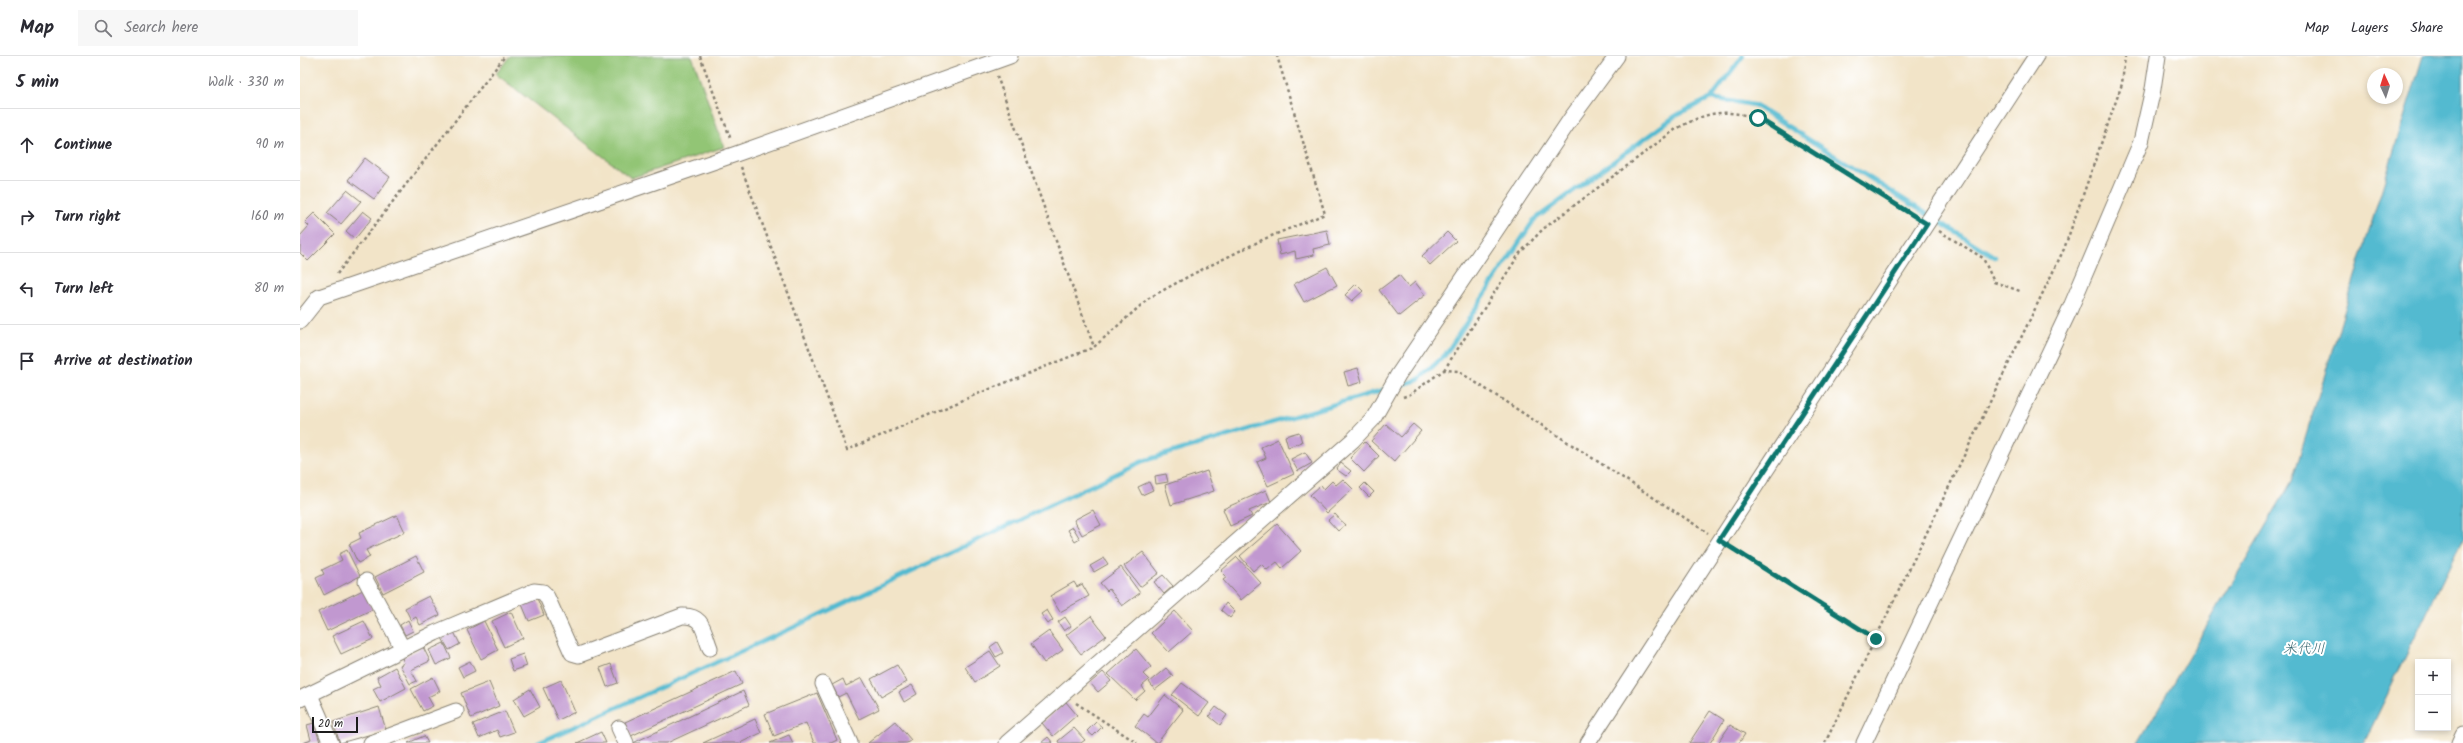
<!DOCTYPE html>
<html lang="en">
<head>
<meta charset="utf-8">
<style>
	:root { --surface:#fff; --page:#f7f7f7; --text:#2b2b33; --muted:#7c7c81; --line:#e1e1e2 }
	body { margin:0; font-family:Kalam,"Klee One",sans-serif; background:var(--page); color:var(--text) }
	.controls { position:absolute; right:12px; bottom:12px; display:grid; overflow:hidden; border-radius:0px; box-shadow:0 2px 6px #0003 }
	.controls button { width:36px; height:36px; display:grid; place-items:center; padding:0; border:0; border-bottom:1px solid var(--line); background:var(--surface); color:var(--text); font:20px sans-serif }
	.compass { position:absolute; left:2067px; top:12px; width:36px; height:36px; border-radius:50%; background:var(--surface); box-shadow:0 2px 6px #0003; rotate:356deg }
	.scale { position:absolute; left:12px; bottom:10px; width:46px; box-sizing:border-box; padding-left:4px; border:2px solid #1c1c1c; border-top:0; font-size:11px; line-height:14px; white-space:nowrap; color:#1c1c1c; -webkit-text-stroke:3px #fff; paint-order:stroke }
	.stop { position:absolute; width:12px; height:12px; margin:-9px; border:3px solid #0f766e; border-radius:50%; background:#fff }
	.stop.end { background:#0f766e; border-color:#fff; box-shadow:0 1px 4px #0008 }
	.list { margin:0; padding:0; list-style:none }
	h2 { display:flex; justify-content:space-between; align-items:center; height:52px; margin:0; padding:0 16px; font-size:17px }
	h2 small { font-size:13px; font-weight:400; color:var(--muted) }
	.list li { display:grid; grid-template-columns:26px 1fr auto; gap:12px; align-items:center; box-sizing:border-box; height:72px; padding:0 16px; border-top:1px solid var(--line) }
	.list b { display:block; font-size:15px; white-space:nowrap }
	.list em { font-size:13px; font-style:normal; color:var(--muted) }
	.icon { flex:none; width:22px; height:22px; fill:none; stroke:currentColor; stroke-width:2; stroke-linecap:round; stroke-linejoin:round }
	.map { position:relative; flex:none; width:2163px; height:687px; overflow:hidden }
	header { display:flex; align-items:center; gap:24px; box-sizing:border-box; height:56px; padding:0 20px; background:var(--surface); border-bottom:1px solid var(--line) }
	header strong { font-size:19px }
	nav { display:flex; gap:22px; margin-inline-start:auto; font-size:14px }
	.search { width:280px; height:36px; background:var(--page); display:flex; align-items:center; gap:10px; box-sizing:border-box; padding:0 14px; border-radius:0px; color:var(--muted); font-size:15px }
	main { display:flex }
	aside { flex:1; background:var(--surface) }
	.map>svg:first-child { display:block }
	.green { fill:#92c575; stroke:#577048 }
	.water { fill:#52bad0; stroke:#376b76 }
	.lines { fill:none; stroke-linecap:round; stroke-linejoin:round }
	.stream { stroke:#52bad0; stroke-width:4.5 }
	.building { fill:#c198d0 }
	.minor-casing { stroke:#878072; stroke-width:17 }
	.path { stroke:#878072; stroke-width:2.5; stroke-dasharray:3 3; stroke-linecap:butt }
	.minor { stroke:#fff; stroke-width:15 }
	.route { stroke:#0f766e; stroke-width:5 }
	.labels { text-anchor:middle; stroke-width:4; stroke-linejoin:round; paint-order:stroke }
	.water-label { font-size:14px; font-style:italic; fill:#34636d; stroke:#fff }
</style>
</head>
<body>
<header>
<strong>Map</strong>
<div class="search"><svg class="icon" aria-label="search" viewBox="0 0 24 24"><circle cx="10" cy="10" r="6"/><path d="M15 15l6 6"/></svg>Search here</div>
<nav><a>Map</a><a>Layers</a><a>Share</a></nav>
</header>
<main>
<aside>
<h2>5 min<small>Walk · 330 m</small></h2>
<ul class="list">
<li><svg class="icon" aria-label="ahead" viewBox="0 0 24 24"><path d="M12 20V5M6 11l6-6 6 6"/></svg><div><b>Continue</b></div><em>90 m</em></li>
<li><svg class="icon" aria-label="right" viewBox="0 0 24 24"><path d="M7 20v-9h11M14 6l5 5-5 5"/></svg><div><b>Turn right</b></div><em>160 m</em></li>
<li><svg class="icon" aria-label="left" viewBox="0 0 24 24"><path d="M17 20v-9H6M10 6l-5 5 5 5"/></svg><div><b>Turn left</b></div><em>80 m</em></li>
<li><svg class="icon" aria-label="arrive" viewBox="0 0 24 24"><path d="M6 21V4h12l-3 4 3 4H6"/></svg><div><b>Arrive at destination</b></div></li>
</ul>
</aside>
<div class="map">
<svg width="2163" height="687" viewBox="0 0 2163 687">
	<rect width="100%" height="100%" fill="#fff"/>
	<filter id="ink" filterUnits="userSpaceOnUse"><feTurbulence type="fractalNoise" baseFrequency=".025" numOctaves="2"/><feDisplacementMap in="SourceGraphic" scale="8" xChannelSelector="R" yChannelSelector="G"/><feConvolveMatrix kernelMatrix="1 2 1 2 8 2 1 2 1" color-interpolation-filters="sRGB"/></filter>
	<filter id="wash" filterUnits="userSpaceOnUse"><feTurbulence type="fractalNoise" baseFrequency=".012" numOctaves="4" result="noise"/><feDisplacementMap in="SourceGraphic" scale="16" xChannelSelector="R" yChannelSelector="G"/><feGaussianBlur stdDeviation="0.9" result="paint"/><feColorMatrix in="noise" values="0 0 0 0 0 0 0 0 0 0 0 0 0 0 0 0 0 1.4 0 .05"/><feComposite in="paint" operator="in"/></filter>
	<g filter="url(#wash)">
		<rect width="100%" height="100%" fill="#f2e4c8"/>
		<polygon class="green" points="210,0 392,0 424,91 331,122 196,18"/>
		<polygon class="water" points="2123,0 2163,0 2163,482 2064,687 1838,687 1992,425"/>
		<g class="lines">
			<g class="stream">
				<polyline points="1411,42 1443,0"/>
				<polyline points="1097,330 1118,324 1145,299 1234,164 1378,58 1411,42 1454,49 1695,201"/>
				<polyline points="238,687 488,574 843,405 1086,333"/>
			</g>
		</g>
		<g id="blocks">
			<g class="building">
				<polygon points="65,102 90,121 74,143 48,124"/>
				<polygon points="47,134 61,145 41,168 27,157"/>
				<polygon points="63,155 72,162 55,183 46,175"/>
				<polygon points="14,157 35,178 8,205 0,197 0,180 9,170 5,166"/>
				<polygon points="1027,174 1030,189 1013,193 1014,199 996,203 995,195 980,199 977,184"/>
				<polygon points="1147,176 1156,185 1130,209 1122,200"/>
				<polygon points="1027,211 1037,229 1004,246 994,228"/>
				<polygon points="1099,219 1109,231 1115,226 1125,239 1099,260 1079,234"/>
				<polygon points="1056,228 1063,235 1052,245 1045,239"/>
				<polygon points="1058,312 1062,326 1048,330 1044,316"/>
				<polygon points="1086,368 1101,381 1113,368 1121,375 1094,406 1071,385"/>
				<polygon points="999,376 1002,386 988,391 985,380"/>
				<polygon points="978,383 994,418 968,430 957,406 966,402 961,391"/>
				<polygon points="1065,386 1079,400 1064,416 1050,402"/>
				<polygon points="1005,396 1012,407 998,415 991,403"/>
				<polygon points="1041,407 1051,415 1046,420 1036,413"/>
				<polygon points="907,415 914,435 871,449 865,429"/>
				<polygon points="866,418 868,426 856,428 855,420"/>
				<polygon points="1043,423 1053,433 1027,457 1010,439 1021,429 1024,433 1032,425 1036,429"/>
				<polygon points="849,426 853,434 842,439 838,431"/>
				<polygon points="1065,427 1074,436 1069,441 1060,432"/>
				<polygon points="966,434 971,446 949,455 952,460 930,470 923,453"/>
				<polygon points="793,454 801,469 782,479 774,464"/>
				<polygon points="1035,458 1045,469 1038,475 1028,464"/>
				<polygon points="97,459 105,476 66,494 70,501 58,507 49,488 61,482 59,477"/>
				<polygon points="977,468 1001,495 982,512 977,506 967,514 961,508 953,515 940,500"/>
				<polygon points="773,471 780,483 775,486 768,474"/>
				<polygon points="47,494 60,520 24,539 16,522 24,518 22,514 42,504 39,498"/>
				<polygon points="843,496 859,517 840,531 824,510"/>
				<polygon points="116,500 124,516 83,537 75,521"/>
				<polygon points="937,501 961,527 941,544 923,524 927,521 921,515"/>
				<polygon points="804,502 808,508 794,516 790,510"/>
				<polygon points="821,511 840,537 822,550 809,533 807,535 800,527"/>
				<polygon points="863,519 873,530 864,538 854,526"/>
				<polygon points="774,526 777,531 782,528 789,540 760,556 750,540"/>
				<polygon points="63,534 73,553 27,575 18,556"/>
				<polygon points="129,540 140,559 120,569 116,561 111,564 105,552"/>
				<polygon points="236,540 244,559 229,565 221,546"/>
				<polygon points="926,547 935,556 930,562 921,554"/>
				<polygon points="747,554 753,564 748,568 741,558"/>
				<polygon points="875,555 893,575 869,596 851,577"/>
				<polygon points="211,556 223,582 204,591 192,565"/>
				<polygon points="791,560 806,580 781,598 766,579"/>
				<polygon points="765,561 771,570 764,575 758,566"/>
				<polygon points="108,564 113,575 105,579 100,569"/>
				<polygon points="64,565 73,583 41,598 32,580"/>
				<polygon points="184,565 198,594 181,603 167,574"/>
				<polygon points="749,575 763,594 744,607 731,588"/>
				<polygon points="154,576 160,588 149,594 142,582"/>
				<polygon points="697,586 703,597 696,601 690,591"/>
				<polygon points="144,587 151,602 136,609 129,594"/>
				<polygon points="123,591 130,605 111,614 117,625 110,628 100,609 104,607 102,602"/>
				<polygon points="836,593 851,611 843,618 849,624 842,630 845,635 835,644 808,618"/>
				<polygon points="690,595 700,610 675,626 665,611"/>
				<polygon points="223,598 227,610 213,615 209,603"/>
				<polygon points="170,605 175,615 163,621 158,611"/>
				<polygon points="311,608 318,627 307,631 300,612"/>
				<polygon points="597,609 607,626 581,641 571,623"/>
				<polygon points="95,611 106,632 80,646 73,633 81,629 77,621"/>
				<polygon points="866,612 873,620 855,634 849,626"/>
				<polygon points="436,615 442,628 331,680 325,666"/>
				<polygon points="803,616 811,625 798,636 790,627"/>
				<polygon points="133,621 140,635 128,641 133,650 123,655 111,633"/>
				<polygon points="562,622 579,653 559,663 546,637 538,641 532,629 543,623 546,630"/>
				<polygon points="261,624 275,656 258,664 243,632"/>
				<polygon points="189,626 199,650 171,662 161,637"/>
				<polygon points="882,627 909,647 899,660 872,639"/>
				<polygon points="612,629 617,638 604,646 599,636"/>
				<polygon points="230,633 240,651 224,660 214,643"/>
				<polygon points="443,635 449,649 367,687 333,687"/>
				<polygon points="517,637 537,684 531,687 514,687 506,667 474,680 465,658"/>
				<polygon points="865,639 883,654 857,687 835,670 844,658 848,661"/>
				<polygon points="766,646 777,659 753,680 742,667"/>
				<polygon points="79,651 86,674 40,687 33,666"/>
				<polygon points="916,651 927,659 920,669 909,660"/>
				<polygon points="205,655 214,676 200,681 197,674 179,682 173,668"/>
				<polygon points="1410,655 1424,664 1410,687 1389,687"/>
				<polygon points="455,663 461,677 440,687 403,687"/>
				<polygon points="595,665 611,684 607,687 568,687"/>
				<polygon points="796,666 802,671 793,680 787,675"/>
				<polygon points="14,667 20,686 3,687 11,684 7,669"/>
				<polygon points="1430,669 1445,678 1439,687 1418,687"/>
				<polygon points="774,672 785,684 781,687 759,687 758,685"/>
				<polygon points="301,676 306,687 277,687"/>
				<polygon points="489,679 493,687 470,687"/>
				<polygon points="124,680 128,687 108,687"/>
				<polygon points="748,681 753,687 741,687"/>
			</g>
		</g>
	</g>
	<g filter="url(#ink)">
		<use href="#blocks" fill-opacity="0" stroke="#878072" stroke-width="1"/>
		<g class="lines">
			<g class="minor-casing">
				<g id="minor">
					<polyline points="0,265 19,241 436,98 710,0"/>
					<polyline points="66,525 103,593"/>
					<polyline points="523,628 550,687"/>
					<polyline points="10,639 31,687"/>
					<path d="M 0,643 L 135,577 L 234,535 L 243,536 L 247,541 L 272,597 L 279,599 L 382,560 C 404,559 403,575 410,592"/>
					<polyline points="319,672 326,687"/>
					<polyline points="71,687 156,655"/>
					<polyline points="707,687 1053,384 1073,363 1098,319 1188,186 1272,61 1317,0"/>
					<polyline points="1288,687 1736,0"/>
					<polyline points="1564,687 1770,253 1841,86 1853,33 1858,0"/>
					<polyline points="2159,687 2163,678"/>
				</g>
			</g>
			<g class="path">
				<polyline points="400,0 431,84"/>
				<polyline points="697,20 794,291"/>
				<polyline points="441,111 547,394 675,339 794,291 849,242 891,219 964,183 1025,158 977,0"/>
				<polyline points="1639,175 1683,202 1694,226 1720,235"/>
				<polyline points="37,218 205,0"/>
				<path d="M 1144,314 L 1220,197 L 1243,173 L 1376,73 C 1409,55 1422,53 1458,62 L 1614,160"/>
				<polyline points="1103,341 1109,339 1144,314 1158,315 1408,477"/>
				<polyline points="1432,492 1576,583"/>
				<polyline points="776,647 837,687"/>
				<polyline points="1525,687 1764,193 1822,28 1825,0"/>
			</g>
			<use href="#minor" class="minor"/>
		</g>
	</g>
	<g class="lines" filter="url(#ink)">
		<polyline class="route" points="1458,62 1627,168 1419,484 1576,583"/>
	</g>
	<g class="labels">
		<g class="water-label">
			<text x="2004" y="597">米代川</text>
		</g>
	</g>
</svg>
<div class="controls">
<button>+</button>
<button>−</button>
</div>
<svg class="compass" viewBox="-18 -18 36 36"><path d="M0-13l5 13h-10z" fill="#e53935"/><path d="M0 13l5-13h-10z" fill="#7c7c81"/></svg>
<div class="scale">20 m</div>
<div class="stop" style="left:1458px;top:62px"></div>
<div class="stop end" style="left:1576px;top:583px"></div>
</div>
</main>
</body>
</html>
